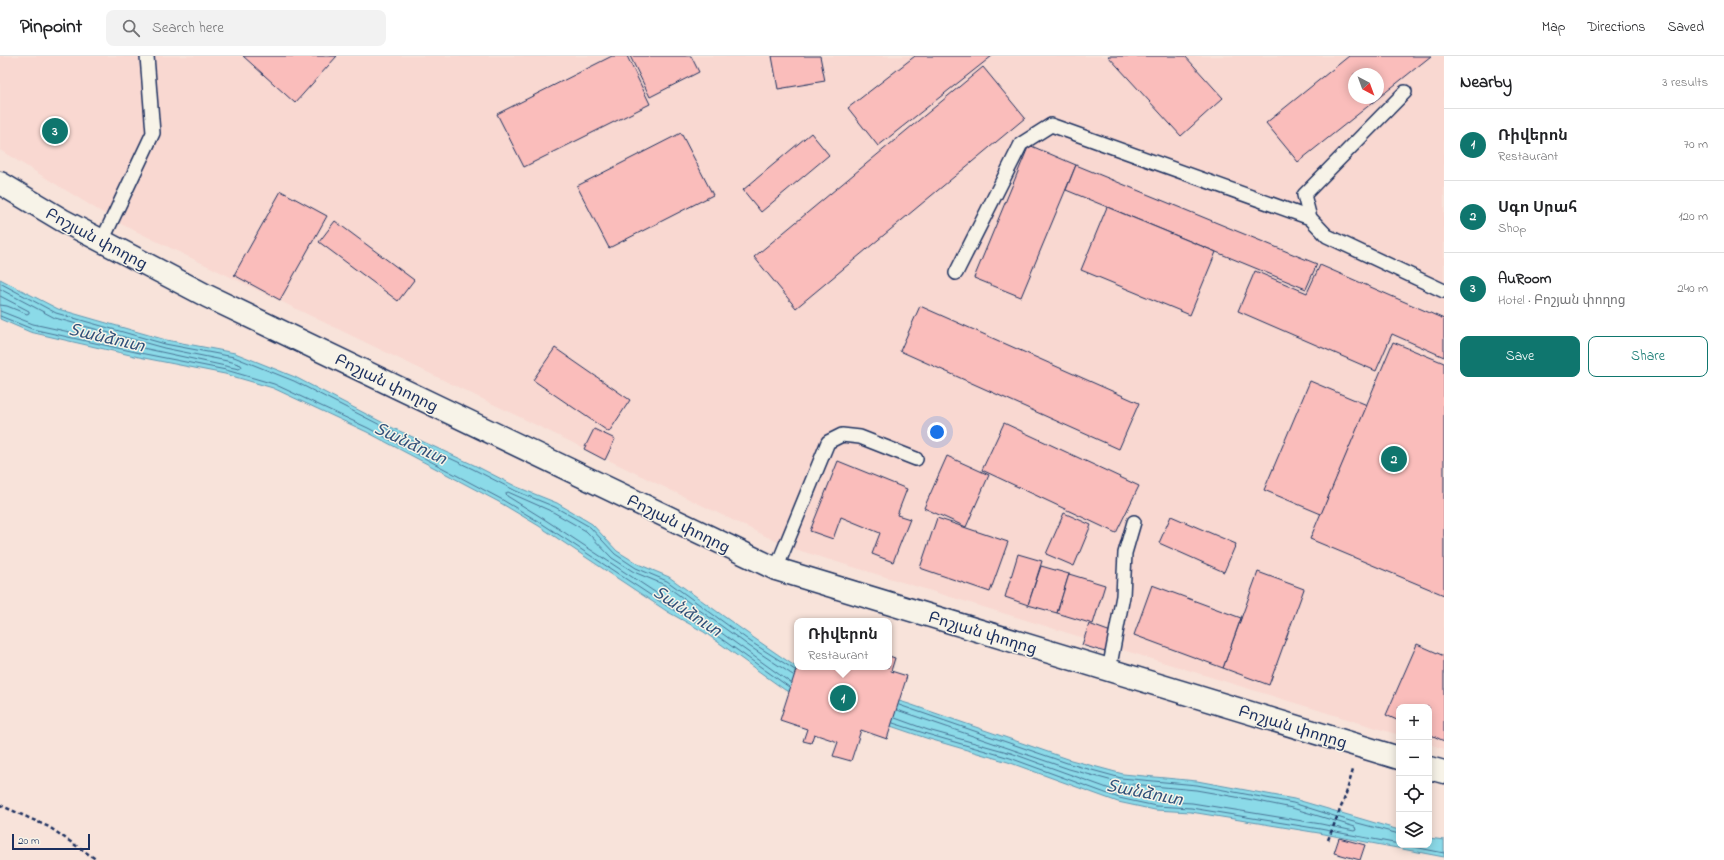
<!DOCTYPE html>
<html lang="en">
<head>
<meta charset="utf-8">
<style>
	:root { --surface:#fff; --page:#f2f2f2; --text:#202124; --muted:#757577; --line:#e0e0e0; --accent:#0f766e }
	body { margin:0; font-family:"Indie Flower","Noto Sans Armenian",sans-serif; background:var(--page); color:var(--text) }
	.controls { position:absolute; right:12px; bottom:12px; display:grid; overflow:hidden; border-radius:8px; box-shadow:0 2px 10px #0003 }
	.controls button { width:36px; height:36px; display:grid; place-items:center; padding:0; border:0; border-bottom:1px solid var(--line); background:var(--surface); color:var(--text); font:20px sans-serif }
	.compass { position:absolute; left:1348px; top:12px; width:36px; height:36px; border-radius:50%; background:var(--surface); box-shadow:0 2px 10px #0003; rotate:139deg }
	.scale { position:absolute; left:12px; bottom:10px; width:78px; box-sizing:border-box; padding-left:4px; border:2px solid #1b2f5e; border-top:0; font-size:11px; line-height:14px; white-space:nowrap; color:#1b2f5e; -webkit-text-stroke:3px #f7f3e8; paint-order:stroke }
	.you { position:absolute; left:937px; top:376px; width:14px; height:14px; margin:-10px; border:3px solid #fff; border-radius:50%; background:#1a73e8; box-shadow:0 0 0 6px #1a73e833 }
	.badge { display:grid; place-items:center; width:26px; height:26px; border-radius:50%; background:var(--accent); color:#fff; font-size:13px; font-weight:700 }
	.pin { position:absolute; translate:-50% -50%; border:2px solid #fff; box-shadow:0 1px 4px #0006 }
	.popup { position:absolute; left:794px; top:562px; width:98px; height:52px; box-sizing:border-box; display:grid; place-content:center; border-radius:8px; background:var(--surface); filter:drop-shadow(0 1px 3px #0005); font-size:13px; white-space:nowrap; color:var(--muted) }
	.popup b { font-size:15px; color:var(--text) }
	.popup::after { content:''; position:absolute; left:50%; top:100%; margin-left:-8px; border:8px solid transparent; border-top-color:var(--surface) }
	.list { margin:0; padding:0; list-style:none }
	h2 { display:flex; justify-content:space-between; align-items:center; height:52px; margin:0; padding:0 16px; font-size:17px }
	h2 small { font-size:13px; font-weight:400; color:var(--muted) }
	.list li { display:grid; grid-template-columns:26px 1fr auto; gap:12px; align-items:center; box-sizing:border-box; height:72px; padding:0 16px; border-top:1px solid var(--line) }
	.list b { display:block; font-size:15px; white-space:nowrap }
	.list p { margin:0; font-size:13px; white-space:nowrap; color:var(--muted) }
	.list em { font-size:13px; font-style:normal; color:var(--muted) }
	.actions { display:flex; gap:8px; padding:12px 16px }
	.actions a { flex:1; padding:9px 0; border:1px solid var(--accent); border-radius:8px; text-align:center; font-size:14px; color:var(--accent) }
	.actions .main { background:var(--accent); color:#fff }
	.icon { flex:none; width:22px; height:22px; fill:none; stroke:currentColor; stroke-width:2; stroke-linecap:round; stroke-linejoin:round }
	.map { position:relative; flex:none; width:1444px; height:804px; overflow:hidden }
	header { display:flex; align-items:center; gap:24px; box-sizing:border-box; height:56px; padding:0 20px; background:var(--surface); border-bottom:1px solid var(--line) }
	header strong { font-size:19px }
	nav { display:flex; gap:22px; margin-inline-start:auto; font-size:14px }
	.search { width:280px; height:36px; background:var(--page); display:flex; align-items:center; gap:10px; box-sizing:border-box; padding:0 14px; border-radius:8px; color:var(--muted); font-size:15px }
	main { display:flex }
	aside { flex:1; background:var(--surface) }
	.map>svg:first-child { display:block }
	.built { fill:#f9d8d1; fill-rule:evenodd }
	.water { fill:#8bdae8; stroke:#5e96b1 }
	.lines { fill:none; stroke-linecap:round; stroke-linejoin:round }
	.shore { stroke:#487395; stroke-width:1 }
	.building { fill:#fabdbb; stroke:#1b2f5e; fill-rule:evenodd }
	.service-casing { stroke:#1b2f5e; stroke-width:16 }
	.tertiary-casing { stroke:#1b2f5e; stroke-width:25 }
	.path { stroke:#1b2f5e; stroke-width:2.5; stroke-dasharray:4 3; stroke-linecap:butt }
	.service { stroke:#f7f3e8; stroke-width:13 }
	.tertiary { stroke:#f7f3e8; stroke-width:22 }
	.labels { text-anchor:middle; stroke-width:3; stroke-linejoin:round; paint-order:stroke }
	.street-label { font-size:16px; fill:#1b2f5e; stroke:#f7f3e8 }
	.water-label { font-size:17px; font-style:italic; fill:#31517a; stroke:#f7f3e8 }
</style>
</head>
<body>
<header>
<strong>Pinpoint</strong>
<div class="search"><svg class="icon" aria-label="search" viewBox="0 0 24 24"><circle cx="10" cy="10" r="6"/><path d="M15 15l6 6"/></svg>Search here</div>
<nav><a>Map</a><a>Directions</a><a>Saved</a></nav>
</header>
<main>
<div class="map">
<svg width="1444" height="804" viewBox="0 0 1444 804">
	<rect width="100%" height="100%" fill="#f8e3da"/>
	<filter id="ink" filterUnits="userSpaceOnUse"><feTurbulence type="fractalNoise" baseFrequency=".025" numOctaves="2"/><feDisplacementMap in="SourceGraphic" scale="8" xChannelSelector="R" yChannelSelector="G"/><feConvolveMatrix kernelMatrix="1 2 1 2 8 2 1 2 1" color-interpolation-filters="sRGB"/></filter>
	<g filter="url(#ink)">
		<path class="built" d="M 0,0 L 1444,0 L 1444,693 L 1429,688 L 1429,651 L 1399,651 L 1399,679 L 788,491 L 121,168 L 0,94 ZM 1354,18 L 1378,18 L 1378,42 L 1354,42 Z"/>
		<polygon class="water" points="0,223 58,253 166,284 235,297 295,321 393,372 474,409 517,431 557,447 592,468 617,495 638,508 669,521 754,582 802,615 909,648 1071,704 1123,718 1197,725 1294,743 1399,774 1399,789 1429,789 1429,782 1444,784 1444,801 1319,777 1191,756 1155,754 1118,746 1008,706 926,682 799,639 785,634 704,576 668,556 539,470 499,446 367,376 273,332 225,318 139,301 30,276 0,263"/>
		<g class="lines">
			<g class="shore">
				<polyline points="0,227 56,257 165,288 234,301 294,325 392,375 473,413 516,435 555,451 590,471 615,498 636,512 667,525 751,586 795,614"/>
				<polyline points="0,233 55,262 164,292 232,306 241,309 242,311 239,313 33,268 0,255"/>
				<polyline points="0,240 29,255 29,257 27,258 7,250 0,249"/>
				<polyline points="0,260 32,273 140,297 226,314 274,328 368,372 501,443 541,467 670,552 706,572 789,631"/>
				<polyline points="791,627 709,568 673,548 544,463 507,440 506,437 508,436 553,456 586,475 612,502 634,516 665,529 749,590 793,619"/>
				<polyline points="899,649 1070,708 1121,722 1197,729 1293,747 1350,765 1399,778"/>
				<polyline points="895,662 928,674 1011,697 1121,737 1157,745 1192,747 1321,768 1354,775 1356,774 1355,771 1292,752 1253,744 1196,734 1120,727 1069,713 897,654"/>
				<polyline points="893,667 927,678 1010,702 1119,742 1156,750 1191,752 1320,773 1399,788"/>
				<polyline points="1404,789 1444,797"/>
			</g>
		</g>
		<g class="building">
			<polygon points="243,0 337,0 295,47"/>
			<polygon points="612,0 627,0 650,48 524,111 497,58"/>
			<polygon points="630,0 691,0 699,16 650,41"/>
			<polygon points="772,0 820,0 825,25 778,33"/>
			<polygon points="915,0 992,0 878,90 848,52"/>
			<polygon points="1108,0 1185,0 1223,42 1181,80"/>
			<path d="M 1349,0 L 1431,0 L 1298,106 L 1266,67 ZM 1354,18 L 1378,18 L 1378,42 L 1354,42 Z"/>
			<polygon points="983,11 1025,62 796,252 754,201"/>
			<polygon points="681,77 713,139 609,192 577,130"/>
			<polygon points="811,77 829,99 761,156 743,134"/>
			<polygon points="1029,89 1076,109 1021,241 974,222"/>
			<polygon points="1076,109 1317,208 1306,233 1066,134"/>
			<polygon points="281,135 327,160 280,244 234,219"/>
			<polygon points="1107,151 1216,196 1190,259 1081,214"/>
			<polygon points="335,165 414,224 398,245 319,186"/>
			<polygon points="1320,209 1444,263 1444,301 1392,278 1376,315 1238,255 1255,215 1307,237"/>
			<polygon points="920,250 1139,347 1119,393 900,295"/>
			<polygon points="1393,286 1444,307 1444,539 1310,483"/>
			<polygon points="555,292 630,344 609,376 533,324"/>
			<polygon points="1310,325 1367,349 1321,458 1264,434"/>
			<polygon points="1004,367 1139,430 1116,477 982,414"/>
			<polygon points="594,373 615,383 605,404 584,393"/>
			<polygon points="947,400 989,419 966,471 924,452"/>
			<polygon points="838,405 907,433 897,459 910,463 893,506 872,498 880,477 841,461 833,483 810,475"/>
			<polygon points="1064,457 1091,469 1074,510 1046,498"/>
			<polygon points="1171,460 1236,488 1224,516 1159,487"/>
			<polygon points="937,462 1008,486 990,536 920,512"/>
			<polygon points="1018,498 1042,505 1028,549 1005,541"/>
			<polygon points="1041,510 1069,518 1057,557 1028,549"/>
			<polygon points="1258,516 1304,533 1269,629 1223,612"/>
			<polygon points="1069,518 1105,529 1093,568 1057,557"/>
			<polygon points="1152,529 1241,562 1223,612 1134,579"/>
			<polygon points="1089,568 1111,576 1105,596 1082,589"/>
			<polygon points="1417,588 1444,600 1444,685 1429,678 1429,651 1399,651 1399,665 1386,659"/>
			<polygon points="889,600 895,602 891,615 907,620 887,683 861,674 851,705 833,700 838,686 814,678 811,687 803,685 807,673 780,664 797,611 889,611"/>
			<polygon points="1339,782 1365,789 1360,804 1334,797"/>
		</g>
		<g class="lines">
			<g class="service-casing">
				<g id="service">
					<polyline points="1405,36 1304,139 1310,162 1327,180 1444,235"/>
					<polyline points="102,185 153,77 147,0"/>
					<polyline points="956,217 1021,88 1051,69 1310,162"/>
					<polyline points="776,513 828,386 842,379 860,381 916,403"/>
					<polyline points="1109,614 1123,540 1125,497 1134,466"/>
				</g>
			</g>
			<g class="tertiary-casing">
				<g id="tertiary">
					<polyline points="0,127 62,164 207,240 776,513 1399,702"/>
					<polyline points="1429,712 1444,716"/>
				</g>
			</g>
			<g class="path">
				<polyline points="0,749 49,771 97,804"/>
				<polyline points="1328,784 1345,741 1353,714"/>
			</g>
			<use href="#service" class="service"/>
			<use href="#tertiary" class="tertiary"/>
		</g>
	</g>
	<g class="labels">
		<g class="street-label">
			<text transform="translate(97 182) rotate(28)" y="6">Բոշյան փողոց</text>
			<text transform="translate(387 326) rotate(26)" y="6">Բոշյան փողոց</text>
			<text transform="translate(679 467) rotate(26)" y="6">Բոշյան փողոց</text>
			<text transform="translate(983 576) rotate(17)" y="6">Բոշյան փողոց</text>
			<text transform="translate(1293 670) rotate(17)" y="6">Բոշյան փողոց</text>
		</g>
		<g class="water-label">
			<text transform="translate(107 281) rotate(13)" y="6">Տանձուտ</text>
			<text transform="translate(411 387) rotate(25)" y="6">Տանձուտ</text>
			<text transform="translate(688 555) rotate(33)" y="6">Տանձուտ</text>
			<text transform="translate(1145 736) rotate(11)" y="6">Տանձուտ</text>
		</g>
	</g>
</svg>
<div class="controls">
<button>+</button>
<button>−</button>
<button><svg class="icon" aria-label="locate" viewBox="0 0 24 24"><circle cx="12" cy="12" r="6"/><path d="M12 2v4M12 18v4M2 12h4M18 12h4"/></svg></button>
<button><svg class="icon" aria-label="layers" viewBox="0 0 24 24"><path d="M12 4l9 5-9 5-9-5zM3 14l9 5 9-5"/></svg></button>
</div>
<svg class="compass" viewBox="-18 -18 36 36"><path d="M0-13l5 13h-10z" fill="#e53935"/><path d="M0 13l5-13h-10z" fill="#757577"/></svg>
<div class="scale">20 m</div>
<div class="you"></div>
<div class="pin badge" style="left:843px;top:642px">1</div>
<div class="popup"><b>Ռիվերոն</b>Restaurant</div>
<div class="pin badge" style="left:1394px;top:403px">2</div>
<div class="pin badge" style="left:55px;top:75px">3</div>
</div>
<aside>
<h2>Nearby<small>3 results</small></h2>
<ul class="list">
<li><span class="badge">1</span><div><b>Ռիվերոն</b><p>Restaurant</p></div><em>70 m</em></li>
<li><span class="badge">2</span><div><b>Սգո Սրահ</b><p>Shop</p></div><em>120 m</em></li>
<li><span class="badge">3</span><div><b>AuRoom</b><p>Hotel · Բոշյան փողոց</p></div><em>240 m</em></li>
</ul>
<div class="actions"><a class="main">Save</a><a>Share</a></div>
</aside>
</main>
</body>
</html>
